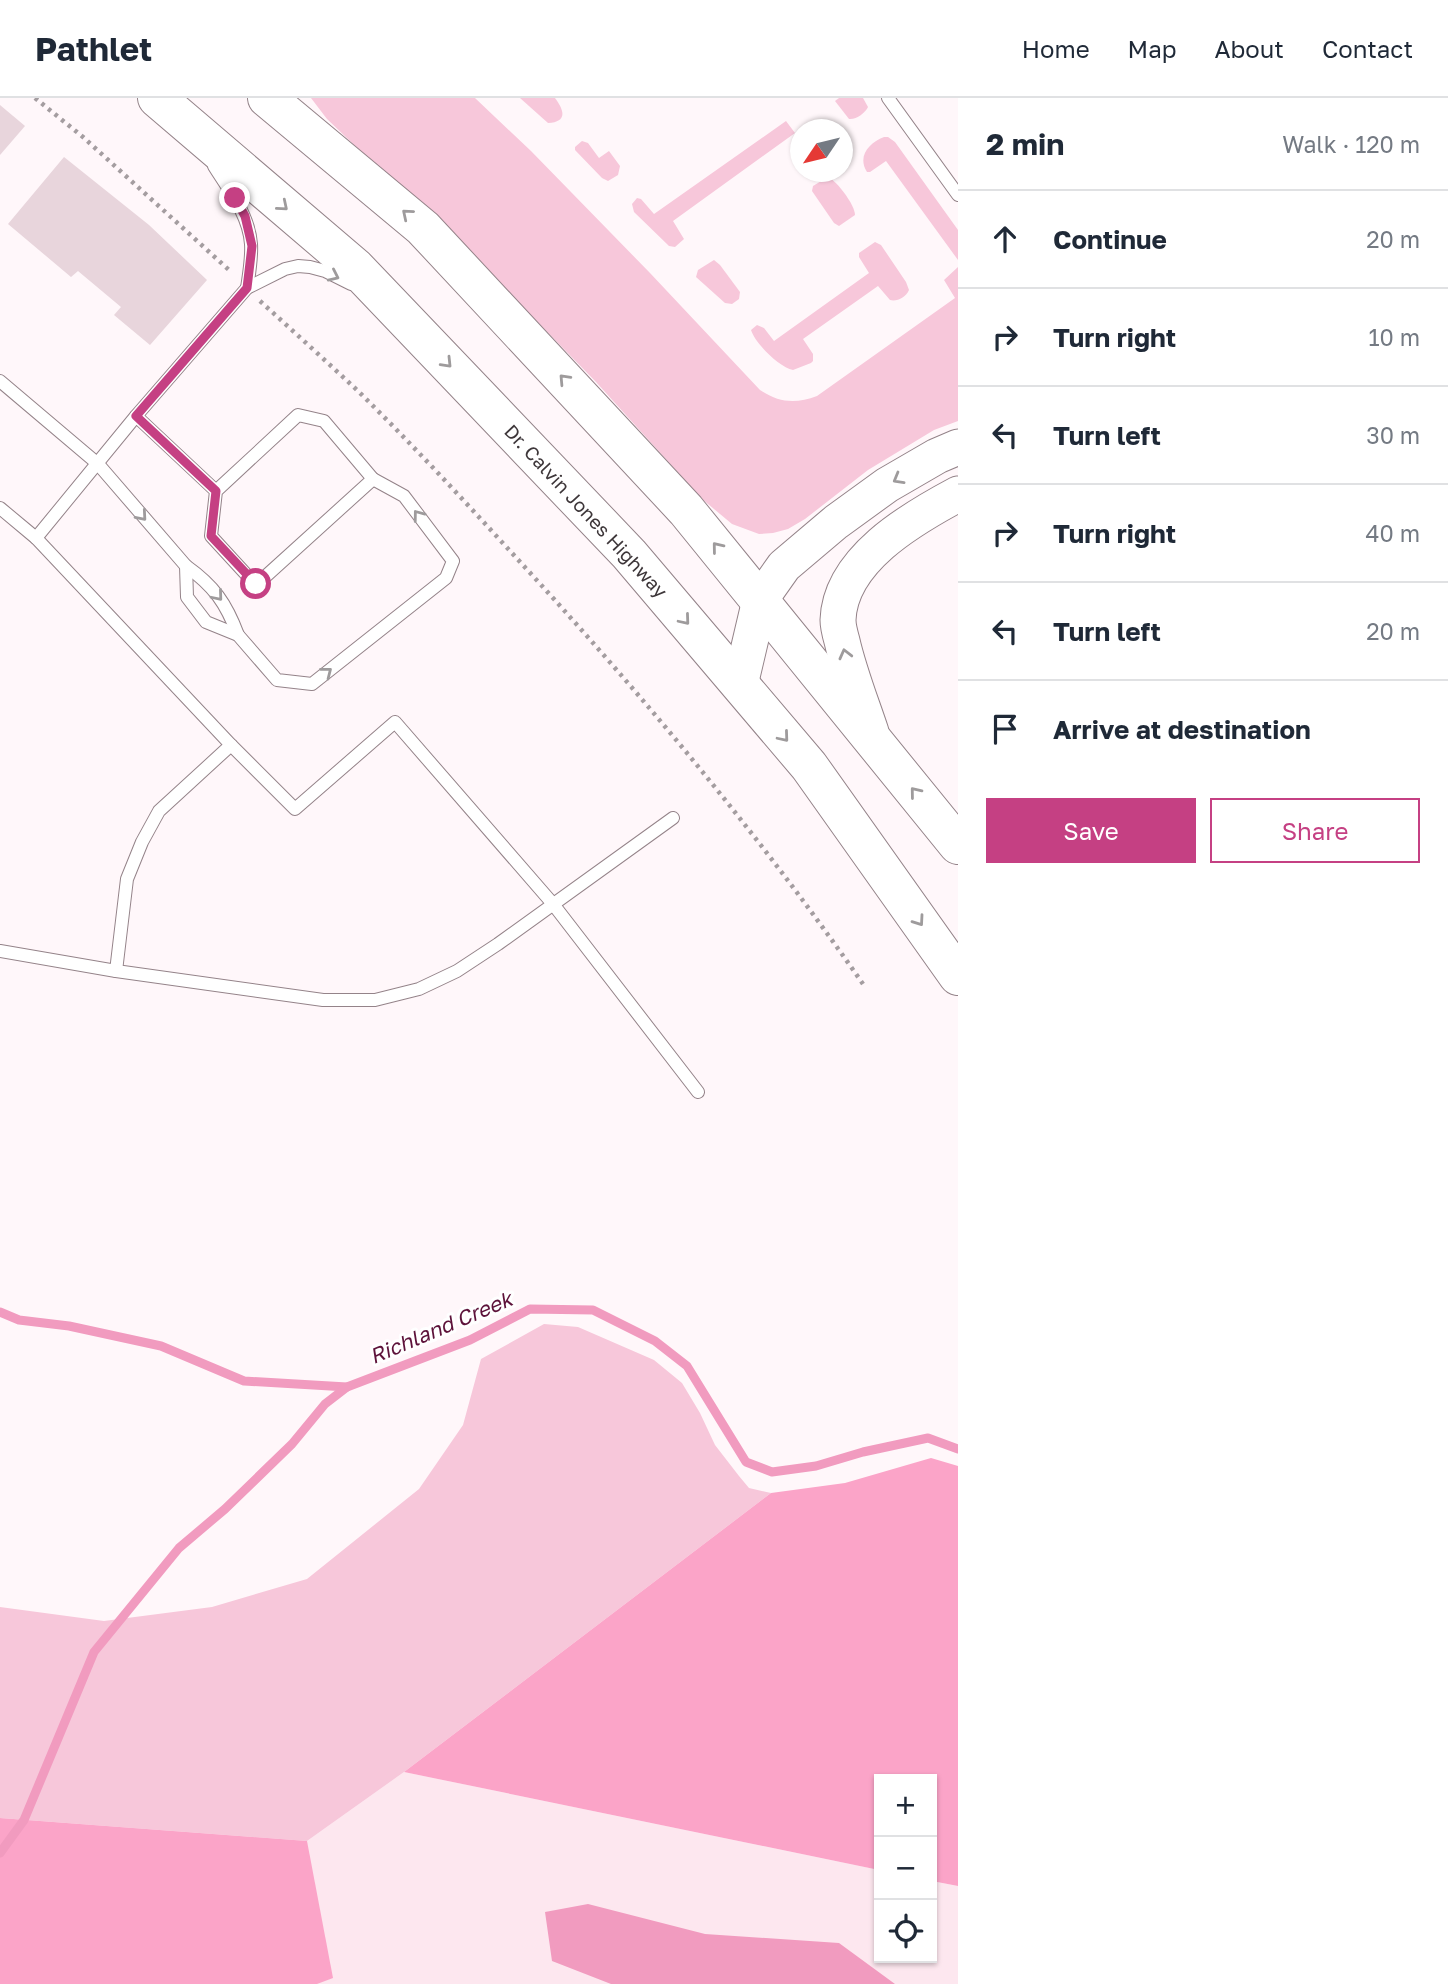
<!DOCTYPE html>
<html lang="en">
<head>
<meta charset="utf-8">
<style>
	:root { --surface:#fff; --page:#f6f6f7; --text:#1f2937; --muted:#747a83; --line:#e0e1e3; --accent:#c54083 }
	body { margin:0; font-family:"Golos Text",sans-serif; background:var(--page); color:var(--text) }
	.controls { position:absolute; right:21px; bottom:21px; display:grid; overflow:hidden; border-radius:0px; box-shadow:0 2px 5px #0004 }
	.controls button { width:63px; height:63px; display:grid; place-items:center; padding:0; border:0; border-bottom:2px solid var(--line); background:var(--surface); color:var(--text); font:35px sans-serif }
	.compass { position:absolute; left:790px; top:21px; width:63px; height:63px; border-radius:50%; background:var(--surface); box-shadow:0 2px 5px #0004; rotate:235deg }
	.stop { position:absolute; width:21px; height:21px; margin:-16px; border:5px solid #c54083; border-radius:50%; background:#fff }
	.stop.end { background:#c54083; border-color:#fff; box-shadow:0 2px 7px #0008 }
	.list { margin:0; padding:0; list-style:none }
	h2 { display:flex; justify-content:space-between; align-items:center; height:91px; margin:0; padding:0 28px; font-size:30px }
	h2 small { font-size:23px; font-weight:400; color:var(--muted) }
	.list li { display:grid; grid-template-columns:46px 1fr auto; gap:21px; align-items:center; box-sizing:border-box; height:98px; padding:0 28px; border-top:2px solid var(--line) }
	.list b { display:block; font-size:26px; white-space:nowrap }
	.list em { font-size:23px; font-style:normal; color:var(--muted) }
	.actions { display:flex; gap:14px; padding:21px 28px }
	.actions a { flex:1; padding:16px 0; border:2px solid var(--accent); border-radius:0px; text-align:center; font-size:24px; color:var(--accent) }
	.actions .main { background:var(--accent); color:#fff }
	.icon { flex:none; width:38px; height:38px; fill:none; stroke:currentColor; stroke-width:2; stroke-linecap:round; stroke-linejoin:round }
	.map { position:relative; flex:none; width:958px; height:1886px; overflow:hidden }
	header { display:flex; align-items:center; gap:42px; box-sizing:border-box; height:98px; padding:0 35px; background:var(--surface); border-bottom:2px solid var(--line) }
	header strong { font-size:33px }
	nav { display:flex; gap:38px; margin-inline-start:auto; font-size:24px }
	main { display:flex }
	aside { flex:1; background:var(--surface) }
	.map>svg:first-child { display:block }
	.built { fill:#fde7ef }
	.green { fill:#f7c7da }
	.forest { fill:#fba4c8 }
	.water { fill:#f19bbf }
	.lines { fill:none; stroke-linecap:round; stroke-linejoin:round }
	.stream { stroke:#f19bbf; stroke-width:9 }
	.building { fill:#e8d5dc }
	.lane-casing { stroke:#948389; stroke-width:14 }
	.secondary-casing { stroke:#948389; stroke-width:37 }
	.highway-casing { stroke:#948389; stroke-width:40 }
	.path { stroke:#a49da0; stroke-width:4.5; stroke-dasharray:3.5 5; stroke-linecap:butt }
	.lane { stroke:#fff; stroke-width:12 }
	.secondary { stroke:#fff; stroke-width:35 }
	.highway { stroke:#fff; stroke-width:38 }
	.oneway { stroke:#9e9b9c }
	.route { stroke:#c54083; stroke-width:9 }
	.labels { text-anchor:middle; stroke-width:6; stroke-linejoin:round; paint-order:stroke }
	.street-label { font-size:19px; fill:#3e373a; stroke:#fff }
	.water-label { font-size:21px; font-style:italic; fill:#5d123a; stroke:#fff }
</style>
</head>
<body>
<header>
<strong>Pathlet</strong>
<nav><a>Home</a><a>Map</a><a>About</a><a>Contact</a></nav>
</header>
<main>
<div class="map">
<svg width="958" height="1886" viewBox="0 0 958 1886">
	<rect width="100%" height="100%" fill="#fff7fa"/>
	<polygon class="built" points="404,1674 879,1772 879,1860 932,1860 932,1783 958,1788 958,1886 0,1886 0,1755 24,1722 307,1743"/>
	<g class="green">
		<path d="M 311,0 L 475,0 L 531,53 L 650,175 L 760,292 C 779,305 796,306 817,298 L 955,200 L 944,182 L 958,169 L 958,323 L 934,332 L 868,372 L 805,421 L 788,431 L 773,435 L 759,436 L 732,426 L 702,401 L 596,284 L 513,199 L 327,21 Z"/>
		<path d="M 520,0 L 555,0 C 564,12 568,24 548,25 Z"/>
		<path d="M 839,0 L 863,0 L 868,9 C 865,15 856,22 849,21 L 835,3 Z"/>
		<polygon points="786,23 795,35 673,123 684,141 675,149 669,148 634,114 632,106 637,100 641,101 654,116"/>
		<path d="M 884,39 L 888,39 L 895,44 L 958,132 L 958,162 L 886,63 L 870,74 L 867,74 C 857,58 869,45 884,39 Z"/>
		<polygon points="582,43 588,45 599,60 609,53 620,68 618,77 608,83 602,80 575,52 575,49"/>
		<path d="M 828,79 C 837,83 855,107 855,117 L 839,128 L 834,125 L 812,93 L 813,88 Z"/>
		<path d="M 875,144 L 881,147 L 906,184 L 909,192 C 906,199 897,204 890,202 L 878,188 L 803,241 L 813,256 L 813,263 L 811,265 L 793,272 C 779,269 755,245 751,232 L 757,227 L 764,230 L 774,243 L 869,175 L 859,159 L 859,155 Z"/>
		<polygon points="714,162 720,167 740,194 739,201 732,206 725,205 696,179 698,172"/>
		<polygon points="544,1226 578,1229 654,1262 682,1285 700,1315 715,1347 739,1378 749,1390 771,1395 404,1674 307,1743 0,1720 0,1509 104,1523 212,1509 307,1481 419,1391 463,1327 481,1261"/>
	</g>
	<g class="forest">
		<polygon points="931,1360 958,1368 958,1788 932,1783 932,1681 879,1681 879,1772 404,1674 771,1395 845,1385"/>
		<polygon points="0,1720 307,1743 333,1880 317,1886 0,1886"/>
	</g>
	<polygon class="water" points="588,1806 705,1836 839,1845 895,1886 611,1886 552,1863 545,1814"/>
	<g class="lines">
		<g class="stream">
			<polyline points="0,1214 19,1222 69,1228 161,1248 244,1283 347,1289 470,1242 530,1211 593,1212 655,1243 687,1268 746,1364 772,1374 816,1368 863,1354 928,1340 958,1351"/>
			<polyline points="0,1755 24,1722 94,1554 179,1450 225,1411 292,1346 325,1306 347,1289"/>
		</g>
	</g>
	<g class="building">
		<polygon points="0,7 25,28 0,57"/>
		<polygon points="64,59 149,127 207,182 150,247 114,217 121,209 78,173 71,179 8,126"/>
	</g>
	<g class="lines">
		<g class="lane-casing">
			<g id="lane">
				<polyline points="888,0 958,97"/>
				<path d="M 214,68 C 229,92 249,117 251,146 C 252,160 249,176 247,190"/>
				<polyline points="0,283 98,366 186,468 187,499 206,524 238,537 277,582 312,586 446,480 453,463 404,398 373,381"/>
				<polyline points="136,318 216,393 298,317 324,323 373,381 256,487 211,438 216,393"/>
				<polyline points="0,410 36,440 231,647 295,711 395,624 553,806 698,994"/>
				<polyline points="36,440 136,318 247,190 285,171 298,168 310,169 325,173 351,186"/>
				<path d="M 186,468 C 214,488 226,505 238,537"/>
				<polyline points="0,853 116,873 323,902 375,902 419,891 457,873 498,846 673,720"/>
				<polyline points="116,873 127,781 142,744 159,713 231,647"/>
			</g>
		</g>
		<g class="secondary-casing">
			<g id="secondary">
				<polyline points="740,587 760,502 784,468 836,424 887,387 937,358 958,349"/>
				<path d="M 871,634 C 861,604 849,574 842,543 C 840,536 838,529 838,522 C 840,462 911,421 958,396"/>
			</g>
		</g>
		<g class="highway-casing">
			<g id="highway">
				<polyline points="157,0 356,170 629,456 809,668 958,878"/>
				<polyline points="267,0 423,130 686,412 958,747"/>
			</g>
		</g>
		<g class="path">
			<polyline points="35,0 83,39 229,172"/>
			<path d="M 260,203 C 293,233 326,263 358,293 C 415,349 469,408 522,466 C 644,599 760,738 863,886"/>
		</g>
		<use href="#lane" class="lane"/>
		<use href="#secondary" class="secondary"/>
		<use href="#highway" class="highway"/>
	</g>
	<defs><path id="oneway-chevron" d="M-2-3.5L2.5 0L-2 3.5" fill="none" stroke-width="1.6" stroke-linecap="round" stroke-linejoin="round" transform="scale(1.75)"/></defs>
	<g class="oneway">
		<use href="#oneway-chevron" transform="translate(283 108) rotate(40)"/>
		<use href="#oneway-chevron" transform="translate(407 116) rotate(-140)"/>
		<use href="#oneway-chevron" transform="translate(334 178) rotate(25)"/>
		<use href="#oneway-chevron" transform="translate(447 265) rotate(46)"/>
		<use href="#oneway-chevron" transform="translate(564 281) rotate(-133)"/>
		<use href="#oneway-chevron" transform="translate(898 381) rotate(150)"/>
		<use href="#oneway-chevron" transform="translate(418 417) rotate(-127)"/>
		<use href="#oneway-chevron" transform="translate(142 418) rotate(49)"/>
		<use href="#oneway-chevron" transform="translate(717 449) rotate(-129)"/>
		<use href="#oneway-chevron" transform="translate(218 498) rotate(50)"/>
		<use href="#oneway-chevron" transform="translate(685 522) rotate(50)"/>
		<use href="#oneway-chevron" transform="translate(845 556) rotate(-104)"/>
		<use href="#oneway-chevron" transform="translate(327 574) rotate(-38)"/>
		<use href="#oneway-chevron" transform="translate(784 639) rotate(50)"/>
		<use href="#oneway-chevron" transform="translate(915 694) rotate(-129)"/>
		<use href="#oneway-chevron" transform="translate(919 823) rotate(55)"/>
	</g>
	<g class="lines">
		<polyline class="route" points="235,100 245,118 252,148 247,190 136,318 216,393 211,438 256,486"/>
	</g>
	<g class="labels">
		<g class="street-label">
			<text transform="translate(586 413) rotate(47)" y="7">Dr. Calvin Jones Highway</text>
		</g>
		<g class="water-label">
			<text transform="translate(441 1230) rotate(-23)" y="7">Richland Creek</text>
		</g>
	</g>
</svg>
<div class="controls">
<button>+</button>
<button>−</button>
<button><svg class="icon" aria-label="locate" viewBox="0 0 24 24"><circle cx="12" cy="12" r="6"/><path d="M12 2v4M12 18v4M2 12h4M18 12h4"/></svg></button>
</div>
<svg class="compass" viewBox="-18 -18 36 36"><path d="M0-13l5 13h-10z" fill="#e53935"/><path d="M0 13l5-13h-10z" fill="#747a83"/></svg>
<div class="stop" style="left:256px;top:486px"></div>
<div class="stop end" style="left:235px;top:100px"></div>
</div>
<aside>
<h2>2 min<small>Walk · 120 m</small></h2>
<ul class="list">
<li><svg class="icon" aria-label="ahead" viewBox="0 0 24 24"><path d="M12 20V5M6 11l6-6 6 6"/></svg><div><b>Continue</b></div><em>20 m</em></li>
<li><svg class="icon" aria-label="right" viewBox="0 0 24 24"><path d="M7 20v-9h11M14 6l5 5-5 5"/></svg><div><b>Turn right</b></div><em>10 m</em></li>
<li><svg class="icon" aria-label="left" viewBox="0 0 24 24"><path d="M17 20v-9H6M10 6l-5 5 5 5"/></svg><div><b>Turn left</b></div><em>30 m</em></li>
<li><svg class="icon" aria-label="right" viewBox="0 0 24 24"><path d="M7 20v-9h11M14 6l5 5-5 5"/></svg><div><b>Turn right</b></div><em>40 m</em></li>
<li><svg class="icon" aria-label="left" viewBox="0 0 24 24"><path d="M17 20v-9H6M10 6l-5 5 5 5"/></svg><div><b>Turn left</b></div><em>20 m</em></li>
<li><svg class="icon" aria-label="arrive" viewBox="0 0 24 24"><path d="M6 21V4h12l-3 4 3 4H6"/></svg><div><b>Arrive at destination</b></div></li>
</ul>
<div class="actions"><a class="main">Save</a><a>Share</a></div>
</aside>
</main>
</body>
</html>
